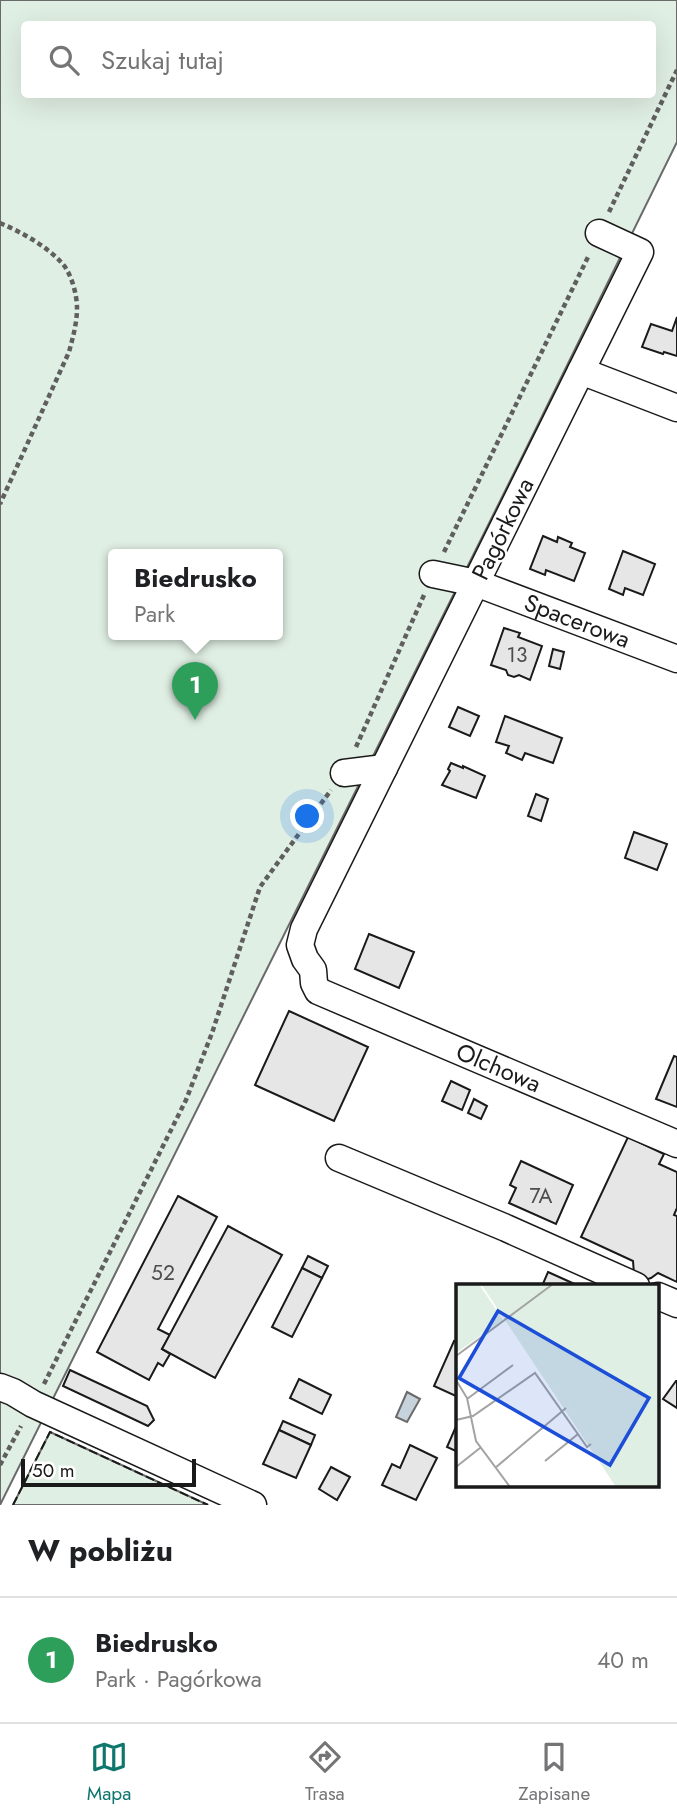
<!DOCTYPE html>
<html lang="pl">
<head>
<meta charset="utf-8">
<style>
	:root { --surface:#fff; --page:#f6f6f6; --text:#202124; --muted:#757577; --line:#e0e0e0; --accent:#0f766e }
	body { margin:0; font-family:Jost,sans-serif; background:var(--page); color:var(--text) }
	.scale { position:absolute; left:21px; bottom:18px; width:175px; box-sizing:border-box; padding-left:7px; border:4px solid #1a1a1a; border-top:0; font-size:19px; line-height:24px; white-space:nowrap; color:#1a1a1a; -webkit-text-stroke:5px #fff; paint-order:stroke }
	.you { position:absolute; left:308px; top:817px; width:24px; height:24px; margin:-18px; border:5px solid #fff; border-radius:50%; background:#1a73e8; box-shadow:0 0 0 10px #1a73e833 }
	.badge { display:grid; place-items:center; width:46px; height:46px; border-radius:50%; background:var(--accent); color:#fff; font-size:23px; font-weight:700 }
	.pin { position:absolute; translate:-50% -58px; filter:drop-shadow(0 2px 4px #0008) }
	.pin::after { content:''; position:absolute; top:37px; width:24px; height:21px; background:inherit; clip-path:polygon(0 0,100% 0,50% 100%) }
	.popup { position:absolute; left:108px; top:549px; width:175px; height:91px; box-sizing:border-box; display:grid; place-content:center; border-radius:7px; background:var(--surface); filter:drop-shadow(0 2px 5px #0005); font-size:23px; white-space:nowrap; color:var(--muted) }
	.popup b { font-size:26px; color:var(--text) }
	.popup::after { content:''; position:absolute; left:50%; top:100%; margin-left:-14px; border:14px solid transparent; border-top-color:var(--surface) }
	.list { margin:0; padding:0; list-style:none }
	h2 { display:flex; justify-content:space-between; align-items:center; height:91px; margin:0; padding:0 28px; font-size:30px }
	h2 small { font-size:23px; font-weight:400; color:var(--muted) }
	.list li { display:grid; grid-template-columns:46px 1fr auto; gap:21px; align-items:center; box-sizing:border-box; height:126px; padding:0 28px; border-top:2px solid var(--line) }
	.list b { display:block; font-size:26px; white-space:nowrap }
	.list p { margin:0; font-size:23px; white-space:nowrap; color:var(--muted) }
	.list em { font-size:23px; font-style:normal; color:var(--muted) }
	.icon { flex:none; width:38px; height:38px; fill:none; stroke:currentColor; stroke-width:2; stroke-linecap:round; stroke-linejoin:round }
	.map { position:relative; flex:none; width:677px; height:1505px; overflow:hidden }
	.search { position:absolute; background:var(--surface); box-shadow:0 7px 28px #0002; left:21px; right:21px; top:21px; height:77px; display:flex; align-items:center; gap:18px; box-sizing:border-box; padding:0 24px; border-radius:7px; color:var(--muted); font-size:26px }
	.sheet { height:217px; background:var(--surface) }
	nav { display:flex; justify-content:space-around; align-items:center; box-sizing:border-box; height:98px; border-top:2px solid var(--line); background:var(--surface); font-size:19px; color:var(--muted) }
	nav a { display:grid; justify-items:center; gap:4px }
	nav .on { color:var(--accent) }
	.map>svg:first-child { display:block }
	.green { fill:#e0efe3; stroke:#6a6a6a; stroke-width:2; fill-rule:evenodd }
	.water { fill:#c6d2dc; stroke:#6a6a6a; stroke-width:2 }
	.building { fill:#e6e6e6; stroke:#1a1a1a; stroke-width:2 }
	.lines { fill:none; stroke-linecap:round; stroke-linejoin:round }
	.minor-casing { stroke:#1a1a1a; stroke-width:29 }
	.path { stroke:#5f5f5f; stroke-width:4.5; stroke-dasharray:5 3.5; stroke-linecap:butt }
	.minor { stroke:#fff; stroke-width:26 }
	.fence { stroke:#1a1a1a; stroke-width:2; stroke-dasharray:9 3.5; stroke-linecap:butt }
	.labels { text-anchor:middle; stroke-width:5; stroke-linejoin:round; paint-order:stroke }
	.number-label { font-size:21px; fill:#4d4d4d }
	.street-label { font-size:24px; fill:#1a1a1a; stroke:#fff }
	.inset-road { fill:none; stroke:#a3a3a3; stroke-width:2 }
	.view { fill:#1d4ed8; fill-opacity:0.15; stroke:#1d4ed8; stroke-width:3.5 }
	.inset-edge { fill:none; stroke:#1a1a1a; stroke-width:3.5 }
</style>
</head>
<body>
<div class="map">
<svg width="677" height="1505" viewBox="0 0 677 1505">
	<rect width="100%" height="100%" fill="#fff"/>
	<g class="green">
		<path d="M 0,0 L 677,0 L 677,142 L 520,461 L 0,1505 ZM 24,24 L 652,24 L 652,94 L 24,94 ZM 113,554 L 277,554 L 277,634 L 113,634 Z"/>
		<polygon points="50,1432 208,1505 13,1505"/>
	</g>
	<polygon class="water" points="407,1392 420,1399 407,1422 396,1417"/>
	<g class="building">
		<polygon points="677,317 677,356 664,352 663,354 642,347 651,324 672,331"/>
		<polygon points="543,536 557,542 558,537 572,543 570,547 585,553 574,581 546,570 545,575 530,569"/>
		<polygon points="623,551 655,564 643,595 625,588 623,595 609,589"/>
		<polygon points="504,628 520,633 518,637 542,646 530,680 519,675 514,677 508,675 506,670 491,665"/>
		<polygon points="553,649 564,652 560,669 549,666"/>
		<polygon points="458,707 479,716 470,736 449,727"/>
		<polygon points="505,716 562,738 553,763 525,753 522,760 506,753 509,746 496,742"/>
		<polygon points="451,763 463,768 463,766 485,776 476,798 442,785 450,771 448,769"/>
		<polygon points="536,794 548,799 541,821 528,816"/>
		<polygon points="634,832 667,844 657,870 625,858"/>
		<polygon points="369,934 414,952 399,988 355,969"/>
		<polygon points="289,1011 368,1047 334,1121 255,1085"/>
		<polygon points="674,1056 677,1057 677,1107 656,1099"/>
		<polygon points="451,1081 470,1090 462,1110 442,1101"/>
		<polygon points="474,1099 487,1106 481,1119 468,1113"/>
		<polygon points="628,1137 664,1154 659,1164 677,1172 677,1208 674,1215 677,1216 677,1282 658,1273 651,1278 645,1280 634,1274 633,1261 581,1237"/>
		<polygon points="521,1161 573,1185 556,1224 509,1203 516,1188 510,1185"/>
		<polygon points="178,1196 217,1217 158,1329 170,1335 162,1349 170,1354 163,1366 158,1363 149,1380 97,1352"/>
		<polygon points="228,1226 282,1255 215,1378 162,1349"/>
		<polygon points="308,1256 328,1266 322,1278 302,1268"/>
		<polygon points="302,1268 322,1278 292,1337 272,1327"/>
		<polygon points="548,1272 579,1286 542,1286"/>
		<polygon points="454,1341 458,1343 458,1397 434,1386"/>
		<polygon points="70,1370 147,1406 154,1420 148,1426 63,1386"/>
		<polygon points="299,1379 331,1395 322,1414 290,1398"/>
		<polygon points="676,1381 677,1381 677,1408 663,1399"/>
		<polygon points="283,1421 315,1435 311,1445 279,1430"/>
		<polygon points="458,1422 458,1452 447,1447"/>
		<polygon points="279,1430 311,1445 296,1478 263,1464"/>
		<polygon points="410,1445 437,1458 416,1500 382,1485 392,1464 400,1468"/>
		<polygon points="331,1467 350,1477 337,1500 319,1489"/>
	</g>
	<g class="lines">
		<g class="minor-casing">
			<g id="minor">
				<path id="s1" d="M 599,233 L 640,252 L 304,929 L 300,945 L 305,959 L 313,970 L 314,983 L 318,991 L 677,1144"/>
				<polyline points="581,371 677,408"/>
				<path id="s2" d="M 433,574 L 476,583 L 677,659"/>
				<polyline points="344,773 384,768"/>
				<polyline points="339,1158 506,1228 636,1286"/>
				<polyline points="658,1296 677,1304"/>
				<polyline points="0,1387 13,1392 33,1404 253,1505"/>
			</g>
		</g>
		<g class="path">
			<polyline points="609,212 677,70"/>
			<path d="M 0,223 C 21,232 45,245 61,262 C 71,272 77,294 77,308 C 77,323 73,337 69,352 L 0,504"/>
			<polyline points="444,552 589,255"/>
			<polyline points="356,747 424,595"/>
			<polyline points="44,1384 186,1100 212,1033 260,887 331,790"/>
			<polyline points="0,1465 21,1426"/>
		</g>
		<use href="#minor" class="minor"/>
		<polyline class="fence" points="13,1505 50,1432 208,1505"/>
	</g>
	<g class="labels">
		<g class="number-label">
			<text x="517" y="662">13</text>
			<text x="541" y="1203">7A</text>
			<text x="163" y="1280">52</text>
		</g>
		<g class="street-label">
			<text transform="translate(503 529) rotate(-64)" y="8">Pagórkowa</text>
			<text dy="8" stroke="none"><textPath href="#s2" startOffset="152">Spacerowa</textPath></text>
			<text dy="8" stroke="none"><textPath href="#s1" startOffset="1064">Olchowa</textPath></text>
		</g>
	</g>
	<g transform="translate(456 1284)">
		<rect width="203" height="203" fill="#fff"/>
		<path d="M 0,0 L 23,0 L 47,36 L 0,69 ZM 25,0 L 203,0 L 203,203 L 160,203 Z" fill="#e0efe3"/>
		<path class="inset-road" d="M 0,72 L 97,0M 0,96 L 11,114 L 20,157 L 54,203M 11,115 L 57,81M 0,136 L 17,132 L 79,89 L 131,163 L 135,160M 89,177 L 122,150M 0,183 L 24,164M 39,184 L 110,124"/>
		<path class="view" d="M 42,27 L 193,114 L 154,181 L 3,94 Z"/>
		<rect width="203" height="203" class="inset-edge"/>
	</g>
</svg>
<div class="scale">50 m</div>
<div class="you"></div>
<div class="pin badge" style="left:195px;top:720px;background:#2e9e5b">1</div>
<div class="popup"><b>Biedrusko</b>Park</div>
<div class="search"><svg class="icon" aria-label="search" viewBox="0 0 24 24"><circle cx="10" cy="10" r="6"/><path d="M15 15l6 6"/></svg>Szukaj tutaj</div>
</div>
<section class="sheet">
<h2>W pobliżu<small></small></h2>
<ul class="list">
<li><span class="badge" style="background:#2e9e5b">1</span><div><b>Biedrusko</b><p>Park · Pagórkowa</p></div><em>40 m</em></li>
</ul>
</section>
<nav>
<a class="on"><svg class="icon" aria-label="map" viewBox="0 0 24 24"><path d="M3 6l6-2 6 2 6-2v14l-6 2-6-2-6 2zM9 4v14M15 6v14"/></svg>Mapa</a>
<a><svg class="icon" aria-label="directions" viewBox="0 0 24 24"><path d="M12 3l9 9-9 9-9-9zM9 14v-3h6M13 9l2 2-2 2"/></svg>Trasa</a>
<a><svg class="icon" aria-label="saved" viewBox="0 0 24 24"><path d="M7 4h10v16l-5-4-5 4z"/></svg>Zapisane</a>
</nav>
</body>
</html>
